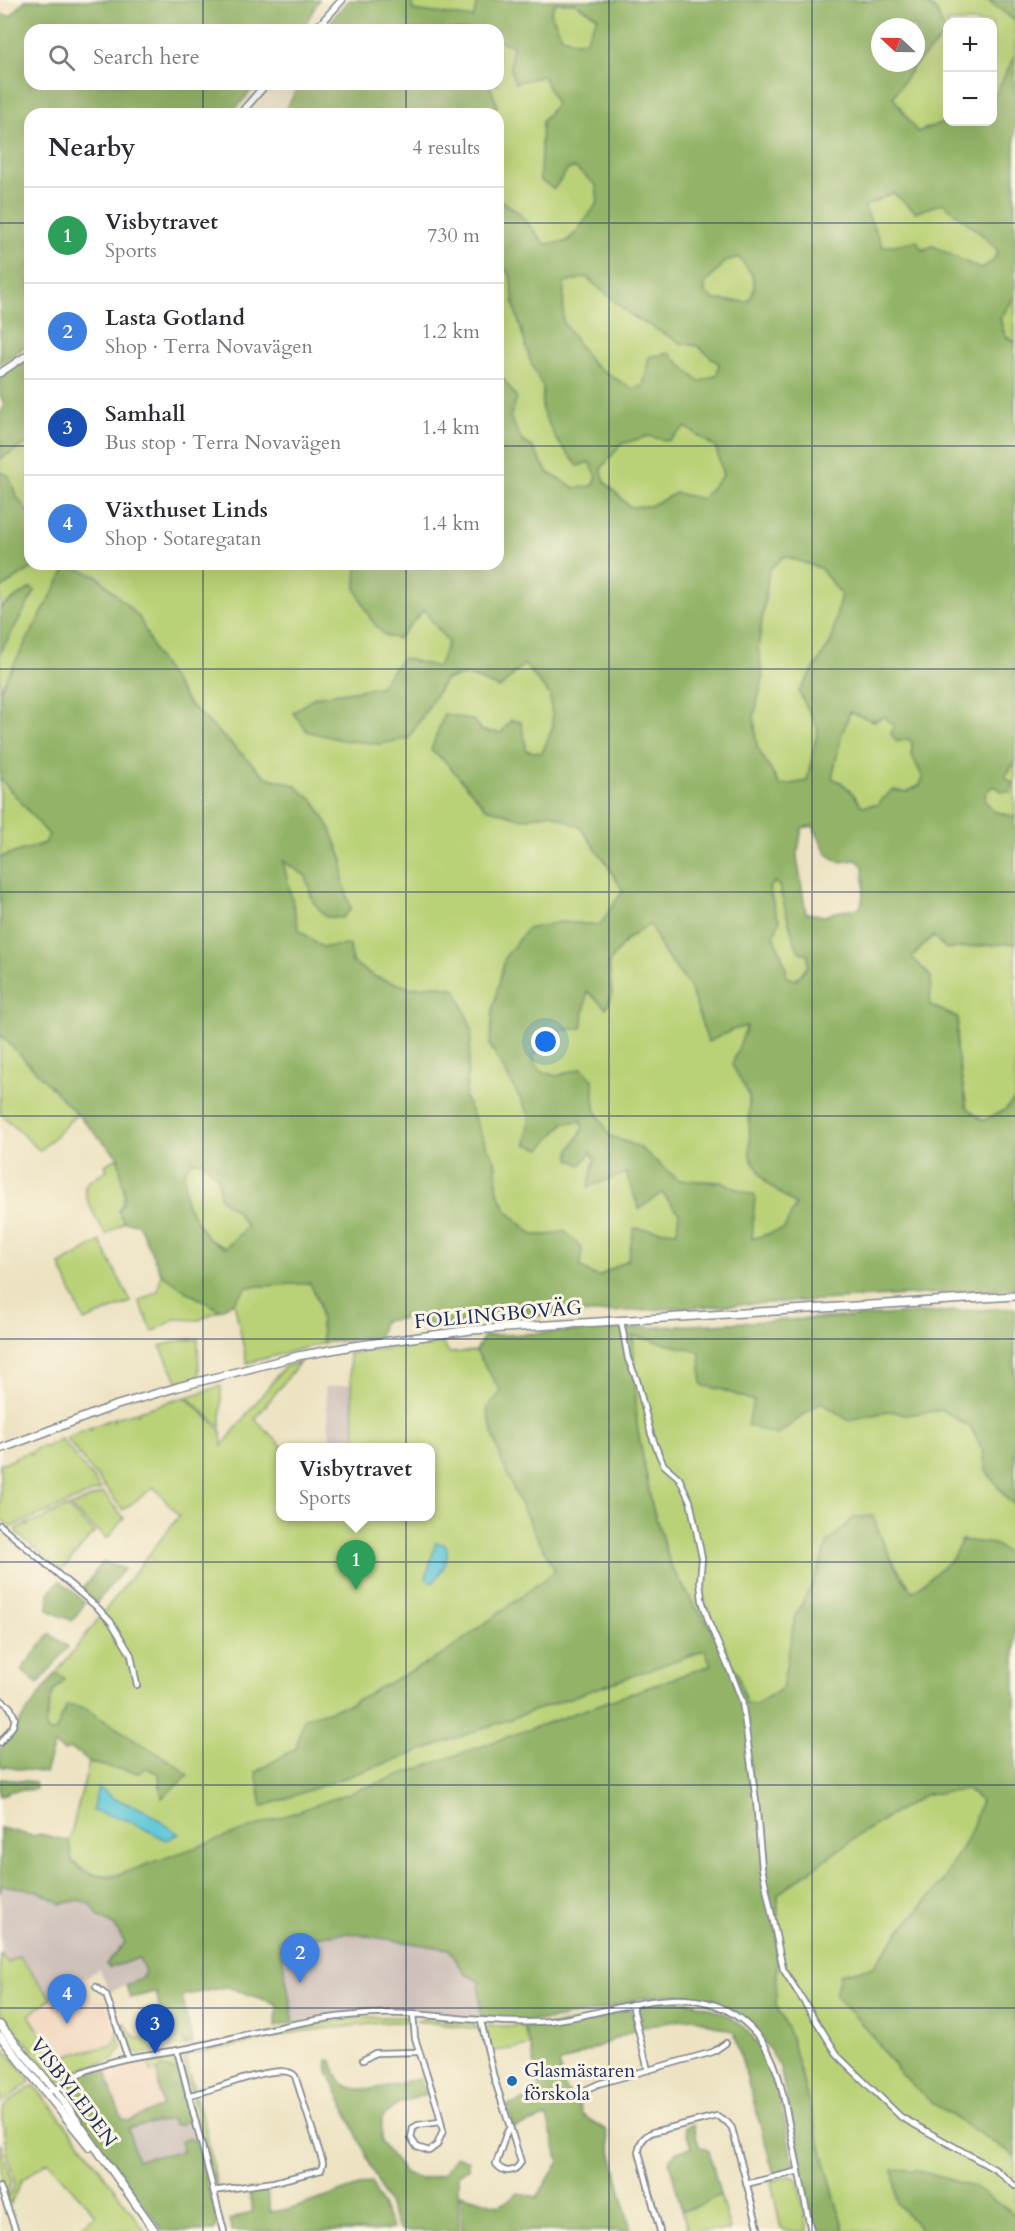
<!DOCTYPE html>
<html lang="en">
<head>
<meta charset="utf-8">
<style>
	:root { --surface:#fff; --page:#f7f7f7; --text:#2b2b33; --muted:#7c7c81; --line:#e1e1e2; --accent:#1f6fb2 }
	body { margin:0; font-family:Cardo,serif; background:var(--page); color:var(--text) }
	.controls { position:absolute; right:18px; top:18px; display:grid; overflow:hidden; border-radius:12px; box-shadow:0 6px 24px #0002 }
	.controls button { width:54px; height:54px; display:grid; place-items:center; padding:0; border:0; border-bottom:2px solid var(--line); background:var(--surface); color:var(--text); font:30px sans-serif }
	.compass { position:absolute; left:871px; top:18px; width:54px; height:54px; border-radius:50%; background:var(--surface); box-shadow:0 6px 24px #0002; rotate:292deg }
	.you { position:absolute; left:546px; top:1042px; width:21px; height:21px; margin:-15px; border:4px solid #fff; border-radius:50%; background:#1a73e8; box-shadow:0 0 0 9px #1a73e833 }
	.badge { display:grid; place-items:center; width:39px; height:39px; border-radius:50%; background:var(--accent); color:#fff; font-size:20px; font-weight:700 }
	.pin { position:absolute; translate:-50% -50px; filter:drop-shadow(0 2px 3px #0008) }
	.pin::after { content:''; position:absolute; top:32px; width:21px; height:18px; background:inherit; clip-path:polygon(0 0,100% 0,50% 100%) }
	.popup { position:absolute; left:276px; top:1443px; width:159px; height:78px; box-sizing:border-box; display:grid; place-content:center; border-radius:12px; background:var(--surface); filter:drop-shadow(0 2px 4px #0005); font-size:20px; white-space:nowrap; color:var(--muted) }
	.popup b { font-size:22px; color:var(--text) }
	.popup::after { content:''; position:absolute; left:50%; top:100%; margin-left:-12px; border:12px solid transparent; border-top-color:var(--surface) }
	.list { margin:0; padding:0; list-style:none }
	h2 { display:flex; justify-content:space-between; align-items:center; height:78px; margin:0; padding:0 24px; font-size:26px }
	h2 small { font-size:20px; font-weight:400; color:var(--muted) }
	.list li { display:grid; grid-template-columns:39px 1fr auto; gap:18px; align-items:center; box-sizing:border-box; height:96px; padding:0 24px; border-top:2px solid var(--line) }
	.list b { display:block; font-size:22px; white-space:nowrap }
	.list p { margin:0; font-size:20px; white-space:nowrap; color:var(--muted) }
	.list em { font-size:20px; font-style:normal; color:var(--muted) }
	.icon { flex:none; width:33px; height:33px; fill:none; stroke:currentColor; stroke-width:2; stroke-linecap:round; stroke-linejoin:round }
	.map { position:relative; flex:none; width:1015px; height:2231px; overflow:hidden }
	.search { position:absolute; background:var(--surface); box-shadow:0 6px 24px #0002; left:24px; top:24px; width:480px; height:66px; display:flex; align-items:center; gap:15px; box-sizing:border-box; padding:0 21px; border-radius:18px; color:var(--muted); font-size:22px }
	.panel { position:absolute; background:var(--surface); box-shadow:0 6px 24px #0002; left:24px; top:108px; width:480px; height:462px; border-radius:18px }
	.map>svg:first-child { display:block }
	.built { fill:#f1d5bd }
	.industrial { fill:#cec1ba }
	.green { fill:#bad277; stroke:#6a806a; stroke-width:1.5 }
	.forest { fill:#93b468; stroke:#577263; stroke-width:1.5; fill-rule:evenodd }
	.water { fill:#5dc7d9; stroke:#3c7b9c; stroke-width:1.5 }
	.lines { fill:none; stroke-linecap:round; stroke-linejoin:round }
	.minor-casing { stroke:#848990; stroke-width:8 }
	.tertiary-casing { stroke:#848990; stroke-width:9 }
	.secondary-casing { stroke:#848990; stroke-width:10 }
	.minor { stroke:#fff; stroke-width:4.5 }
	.tertiary { stroke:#fff; stroke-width:6 }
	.secondary { stroke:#fff; stroke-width:7 }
	.grid { fill:none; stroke:#1b2f5e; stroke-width:1.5; stroke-opacity:0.55 }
	.poi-dot { fill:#1f6fb2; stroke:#fcf5e5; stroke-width:2 }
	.labels { text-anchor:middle; stroke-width:6; stroke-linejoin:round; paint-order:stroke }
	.street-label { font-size:20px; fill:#1b2f5e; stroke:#fcf5e5 }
	.poi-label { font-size:20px; fill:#1b2f5e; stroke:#fcf5e5; text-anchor:start }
</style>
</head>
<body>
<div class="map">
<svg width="1015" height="2231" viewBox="0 0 1015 2231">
	<rect width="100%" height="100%" fill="#fcf5e5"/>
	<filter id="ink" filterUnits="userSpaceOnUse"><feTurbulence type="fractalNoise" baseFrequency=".0167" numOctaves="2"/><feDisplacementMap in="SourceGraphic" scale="12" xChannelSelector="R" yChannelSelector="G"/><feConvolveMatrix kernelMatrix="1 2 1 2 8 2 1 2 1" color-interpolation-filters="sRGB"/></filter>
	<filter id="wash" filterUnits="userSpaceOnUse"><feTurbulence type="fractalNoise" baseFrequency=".008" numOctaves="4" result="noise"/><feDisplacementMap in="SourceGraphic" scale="24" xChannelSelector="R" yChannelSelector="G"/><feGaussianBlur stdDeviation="1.35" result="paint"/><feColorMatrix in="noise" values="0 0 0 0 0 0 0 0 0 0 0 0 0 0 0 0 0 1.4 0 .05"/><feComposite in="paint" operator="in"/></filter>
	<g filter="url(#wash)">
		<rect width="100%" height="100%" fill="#ede3c2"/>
		<g class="built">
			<polygon points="88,1975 91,1983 86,1986 85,1990 91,1997 105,2001 117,2033 115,2045 60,2057 55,2047 48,2045 29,2015"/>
			<polygon points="151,2059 149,2063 151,2071 157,2071 162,2106 129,2121 123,2120 113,2096 105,2068"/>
		</g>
		<g class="industrial">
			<polygon points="351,1384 357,1446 331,1447 325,1387"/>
			<polygon points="1,1885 38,1891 61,1904 79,1899 91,1905 99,1917 114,1925 125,1943 106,1965 111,1968 139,1958 145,1971 141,1979 110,1992 99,1969 51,1998 20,1957 8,1963 0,1954"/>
			<polygon points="349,1933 449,1949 465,1974 479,1981 481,2018 414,2011 380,2011 343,2014 294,2023 279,1940"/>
			<polygon points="191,2118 196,2142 189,2138 183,2151 137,2160 127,2128 171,2119 180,2125"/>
		</g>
		<g class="green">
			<polygon points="411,0 478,0 473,18 412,10"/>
			<polygon points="920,0 988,0 1015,21 1015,55 993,99 992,22 948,22 947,121 917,132 893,97 913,67 946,34 936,10"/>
			<polygon points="555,3 575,3 598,17 585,41 576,42 562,37 551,13"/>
			<polygon points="498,41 513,45 510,67 543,76 556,104 542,122 540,180 575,167 596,185 598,202 576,233 565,242 545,244 518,212 498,198 498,114 493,114 497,105 489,84 498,84"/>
			<polygon points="893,193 916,212 943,203 985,237 999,251 992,262 980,269 933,246 922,250 917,241 883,247 864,206"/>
			<path d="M 738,257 C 752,274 762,281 749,302 L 715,300 L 705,293 L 705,284 L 726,261 Z"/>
			<polygon points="498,264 510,274 515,309 531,363 543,387 542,410 589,462 597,476 593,486 575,488 548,473 532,447 522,441 509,417 517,398 498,372"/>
			<polygon points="586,277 632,316 681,343 698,346 720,364 717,375 699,382 643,386 632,389 592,364 562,321 564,283"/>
			<polygon points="1015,296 1015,342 1005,336 1000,319"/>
			<polygon points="686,427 716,448 723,475 702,499 676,493 650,506 630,507 605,482 601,469 621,444 648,436 668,441"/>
			<polygon points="30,441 30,515 16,496 9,476 0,472 0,458"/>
			<polygon points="784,556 820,568 841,594 831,642 799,692 818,729 807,781 780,786 757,747 754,717 763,677 758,649 769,570"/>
			<polygon points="38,564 357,564 356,589 397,639 424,609 449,643 438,667 390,675 379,687 315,697 409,738 445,680 466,675 500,688 524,664 550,695 553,727 542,753 527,751 511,720 501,733 481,731 475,721 444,714 431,751 523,819 551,813 580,827 605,861 623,891 600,925 560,922 490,1045 530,1116 541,1149 564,1123 582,1121 583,1129 570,1150 591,1152 595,1160 591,1172 626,1173 639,1209 662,1192 679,1213 677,1232 598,1277 581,1268 550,1235 533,1235 507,1211 498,1192 495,1160 487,1147 465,1097 468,1064 436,985 411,988 375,977 352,962 350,946 322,947 299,930 282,860 306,876 313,902 351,909 343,882 343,861 331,830 314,801 294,785 266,777 188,703 156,655 139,617 68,565 0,690 0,653 35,591 31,588 0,608 0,589"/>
			<path d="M 849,712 L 874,721 L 885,716 L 909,738 L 912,743 L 912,755 L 923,778 L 920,785 L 907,792 L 892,790 L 877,805 L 861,806 C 854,793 846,784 832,778 L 841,737 Z"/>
			<polygon points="1012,765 1015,766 1015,817 993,811 985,800 986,791 1005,777"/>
			<path d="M 0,778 L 49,835 L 46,842 C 31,850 15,851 0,858 Z"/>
			<polygon points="774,881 779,886 794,941 808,955 808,966 796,980 786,977 786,968 774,935 779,921 776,914 769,888"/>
			<polygon points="650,923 664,953 690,987 708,1042 732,1030 747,1025 733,1065 749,1095 750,1156 766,1183 796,1205 784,1229 751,1239 721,1182 678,1180 639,1147 610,1136 595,1109 593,1080 582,1068 557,1076 541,1072 532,1057 558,1031 587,991 606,1008 612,996 609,962 627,939"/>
			<polygon points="933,935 1015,943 1015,1099 1005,1110 983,1121 967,1108 956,1049 958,1018 929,1005 931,977 912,957"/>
			<polygon points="0,1034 77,1114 40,1151 0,1113"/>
			<path d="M 118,1157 C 121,1174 131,1196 118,1210 L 124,1222 L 106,1235 C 101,1225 78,1192 87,1183 C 92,1178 100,1174 107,1170 L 105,1165 Z"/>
			<polygon points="192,1161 202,1161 218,1177 220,1198 237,1212 247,1227 225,1248 208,1239 186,1204 184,1172"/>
			<polygon points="100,1241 131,1302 84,1321 60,1265"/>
			<polygon points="161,1273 187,1292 220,1310 199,1320 175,1319 153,1332 139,1301 158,1291"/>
			<polygon points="310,1283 319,1304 323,1343 247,1363 234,1302 247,1287"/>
			<path d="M 633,1335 L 700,1352 L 702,1385 L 723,1390 L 754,1401 L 769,1432 L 777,1435 L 821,1402 L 848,1420 L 892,1411 L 905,1415 L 942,1410 L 970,1427 L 983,1451 L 986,1471 L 1008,1500 L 1015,1504 L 1015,1558 L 994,1544 L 962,1540 L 952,1559 L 913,1592 C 895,1568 883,1545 873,1517 L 813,1583 L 795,1617 L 782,1689 L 756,1704 L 746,1703 L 738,1675 L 720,1639 L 694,1605 L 671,1566 L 652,1506 L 637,1426 Z"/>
			<polygon points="198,1339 199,1376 178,1382 160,1346 182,1340"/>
			<path d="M 440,1340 L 449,1353 L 476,1351 L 502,1392 L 705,1650 L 711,1665 L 146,1866 C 115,1876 98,1884 72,1861 L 69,1841 L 89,1763 L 139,1773 L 146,1766 L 159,1775 L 160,1787 L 188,1775 L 179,1767 L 85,1709 L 55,1733 L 48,1732 L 45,1725 L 53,1692 L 65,1679 L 56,1673 L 179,1516 L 154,1487 L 123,1510 L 66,1438 L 89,1428 L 91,1430 L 91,1427 L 112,1419 L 114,1421 L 114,1418 L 136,1412 L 138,1414 L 139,1411 L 185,1397 L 221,1430 L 222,1446 L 284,1367 L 300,1362 L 255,1419 L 283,1447 L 281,1448 L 281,1516 L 431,1516 L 431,1448 L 352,1447 L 356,1446 L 349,1354 Z"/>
			<polygon points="221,1386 221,1427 187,1397"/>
			<polygon points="61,1439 101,1489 11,1527 0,1518 0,1464 15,1459 15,1457 28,1452 31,1454 31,1451 44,1446 47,1448 48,1445"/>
			<polygon points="103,1493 124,1518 107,1539 69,1507"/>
			<polygon points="66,1507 94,1532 63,1569 60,1570 16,1532 16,1529 26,1524 28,1526 28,1523 41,1520 52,1513 54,1514 55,1512"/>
			<path d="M 967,1790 L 981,1801 L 971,1831 L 941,1884 L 900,1931 L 873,1967 L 840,1974 C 858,2007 874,2045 900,2072 C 932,2107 975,2130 1015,2156 L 1015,2215 L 1007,2208 L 894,2169 L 897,2203 L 922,2231 L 844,2231 L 790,2035 L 776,2005 L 778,1894 L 863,1832 L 926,1794 Z"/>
			<polygon points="0,1954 8,1963 19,1956 51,1998 29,2015 48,2045 54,2047 61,2057 114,2045 117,2033 121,2047 114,2059 109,2061 84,2068 58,2083 52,2082 31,2055 31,2048 0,2012"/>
			<path d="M 361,2017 L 407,2017 L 411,2019 L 412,2023 L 390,2022 L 304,2031 L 189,2055 L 186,2058 L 194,2091 L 190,2090 C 187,2078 177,2060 188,2051 L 296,2028 Z"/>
			<polygon points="422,2018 472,2023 478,2029 417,2021"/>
			<path d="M 126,2023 L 128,2029 L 137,2039 L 165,2033 L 169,2041 L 183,2039 L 186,2045 L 141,2054 C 127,2050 125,2037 121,2025 Z"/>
			<polygon points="488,2026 524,2026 531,2046 489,2052 485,2029"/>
			<polygon points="0,2044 31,2081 0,2104"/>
			<polygon points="166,2055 174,2058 179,2072 162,2067 157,2071 151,2072 149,2063 151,2059"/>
			<path d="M 34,2085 L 87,2151 L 145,2231 L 77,2231 L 96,2215 L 48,2162 L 22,2180 L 10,2205 L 7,2200 L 14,2186 L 14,2180 C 9,2163 0,2123 4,2107 C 11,2098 25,2092 34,2085 Z"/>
			<polygon points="195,2097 205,2125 217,2187 214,2185 192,2100"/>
			<polygon points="0,2143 11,2180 7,2196 0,2182"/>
			<polygon points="789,2176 794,2177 798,2181 808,2231 787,2231 781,2229 771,2181"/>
			<polygon points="720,2195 730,2231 688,2231 682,2211 698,2206"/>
		</g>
		<g class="forest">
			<polygon points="25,0 319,0 302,30 30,30 30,84 257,84 231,114 30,114 30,343 0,364 0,14 11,16"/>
			<path d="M 348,0 L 411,0 L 413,10 L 473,18 L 478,0 L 920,0 L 936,10 L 946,34 L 913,67 L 893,97 L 917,132 L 947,121 L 992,122 L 993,99 L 1015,55 L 1015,296 L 1000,319 L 1005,336 L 1015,342 L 1015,766 L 1012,765 L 1005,777 L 1013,783 L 1011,792 L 1002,791 L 994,786 L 986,791 L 985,800 L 993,811 L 1015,817 L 1015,943 L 946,949 L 933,936 L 912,957 L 931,977 L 930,1005 L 958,1018 L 956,1049 L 967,1108 L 983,1121 L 1005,1110 L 1015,1099 L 1015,1289 L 485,1319 C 463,1322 423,1336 408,1318 L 383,1321 L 379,1337 L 323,1343 L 319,1304 L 310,1283 L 247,1287 L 234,1302 L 220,1310 L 187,1292 L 161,1273 L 138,1224 L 124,1222 L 118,1210 L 123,1204 L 125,1196 L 118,1157 L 0,1034 L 0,858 C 15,851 31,850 46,842 L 49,835 L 0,778 L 0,690 L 68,565 L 97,576 L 139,617 L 156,655 L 188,703 L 266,777 L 294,785 L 314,801 L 331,830 L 343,861 L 343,882 L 351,909 L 342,918 L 326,917 L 313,902 L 306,876 L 283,861 L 299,930 L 322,947 L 350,945 L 352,962 L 375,977 L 411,988 L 436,985 L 456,989 L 472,1029 L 465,1098 L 487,1147 L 495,1160 L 498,1193 L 507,1211 L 533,1235 L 550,1235 L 565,1231 L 582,1249 L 581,1268 L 598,1277 L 628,1260 L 634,1228 L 677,1232 L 679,1213 L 662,1193 L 639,1209 L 626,1173 L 588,1187 L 595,1160 L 591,1152 L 581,1165 L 570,1159 L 570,1150 L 583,1129 L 581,1121 L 564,1123 L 541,1149 L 526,1144 L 530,1116 L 490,1045 L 493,1008 L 505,957 L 527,929 L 560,922 L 600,925 L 623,891 L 605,861 L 580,827 L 551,813 L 523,819 L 486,808 L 443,759 L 431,750 L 444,714 L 475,721 L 481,731 L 501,733 L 511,720 L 521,722 L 527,751 L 542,753 L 553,727 L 550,695 L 524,664 L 500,688 L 466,675 L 445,679 L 409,738 L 380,744 L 341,740 L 307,731 L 293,713 L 315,697 L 379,687 L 402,658 L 438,667 L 448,642 L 424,610 L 397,639 L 384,635 L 370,618 L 356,589 L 357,564 L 498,564 L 498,372 L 517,398 L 510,417 L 522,441 L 532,447 L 548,473 L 575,488 L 593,486 L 597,476 L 589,462 L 578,466 L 556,439 L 542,410 L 543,387 L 531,363 L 515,309 L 510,274 L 498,264 L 498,198 L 518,212 L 545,244 L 566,242 L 576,233 L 598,202 L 596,185 L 575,168 L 568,169 L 554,189 L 540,180 L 542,122 L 556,104 L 543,76 L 515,83 L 510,67 L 513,46 L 498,41 L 498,30 L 324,30 ZM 555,3 L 575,3 L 598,17 L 585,41 L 576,42 L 562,37 L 551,13 ZM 880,27 L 916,27 L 916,63 L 880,63 ZM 893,193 L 916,212 L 943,203 L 985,237 L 998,251 L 992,262 L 980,269 L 933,246 L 922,250 L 917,241 L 883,247 L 864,206 ZM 738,257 C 752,272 761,283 748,302 L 715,300 L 705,293 L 705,284 L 726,261 ZM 586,277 L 632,316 L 681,343 L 698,346 L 719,364 L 717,375 L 699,382 L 669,353 L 649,357 L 643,386 L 632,389 L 592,364 L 563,322 L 564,283 ZM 686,427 L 716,448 L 723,475 L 702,499 L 676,493 L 650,506 L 630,507 L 605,482 L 601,469 L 621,444 L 648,436 L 668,441 ZM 784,556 L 820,568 L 841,594 L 831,642 L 799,692 L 818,729 L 807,781 L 780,786 L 757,747 L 754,717 L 763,677 L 758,649 L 769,570 ZM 850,712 L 874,721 L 885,716 L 890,723 L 894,724 L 891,734 L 897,742 L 909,739 L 912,743 L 912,755 L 923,778 L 920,785 L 907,792 L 892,790 L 877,805 L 862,806 C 853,793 846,784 832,778 L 841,737 ZM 813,826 L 827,854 L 839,862 L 856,860 L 863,866 L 864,887 L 861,907 C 848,912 837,909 825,916 L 806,913 L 797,857 L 802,828 ZM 774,882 L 779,886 L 794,941 L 799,951 L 808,955 L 808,966 L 796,980 L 786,977 L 786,968 L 774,935 L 780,921 L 776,914 L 769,888 ZM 650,924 L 664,953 L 690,987 L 708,1042 L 732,1030 L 747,1026 L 732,1065 L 749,1095 L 750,1156 L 766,1183 L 796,1205 L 784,1229 L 752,1239 L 755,1196 L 721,1182 L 678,1180 L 639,1147 L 610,1136 L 595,1109 L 593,1080 L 582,1068 L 557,1076 L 541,1072 L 532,1058 L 558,1031 L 582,1028 L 587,991 L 606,1008 L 612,996 L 609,962 L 627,939 ZM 192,1161 L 202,1161 L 218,1177 L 220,1198 L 237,1212 L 247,1227 L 225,1248 L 208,1239 L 186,1204 L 184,1172 Z"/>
			<polygon points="988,0 1015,0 1015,21"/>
			<polygon points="299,84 489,84 497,105 493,114 284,114"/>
			<polygon points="30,358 28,390 30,399 30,441 1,459 0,415 4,403 0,396 0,376"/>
			<polygon points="0,472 9,476 16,496 30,515 30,564 38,564 0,589"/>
			<polygon points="31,588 35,591 0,653 0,608"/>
			<path d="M 1015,1308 L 1015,1504 L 1008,1500 L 986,1471 L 983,1451 L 971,1427 L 942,1410 L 905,1415 L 892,1411 L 848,1420 L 821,1402 L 777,1435 L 747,1425 L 754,1401 L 723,1390 L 702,1385 L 700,1352 L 633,1336 L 637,1426 L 652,1506 L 671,1566 L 694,1605 L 720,1639 L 738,1675 L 746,1703 L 756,1704 L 782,1689 L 795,1617 L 813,1583 L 828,1542 L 855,1517 L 873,1516 C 882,1545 894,1568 913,1592 L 952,1559 L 962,1540 L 994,1544 L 1015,1558 L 1015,2156 L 932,2103 L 899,2072 L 872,2035 L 835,1995 L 840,1974 L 873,1967 L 900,1931 L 941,1884 L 971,1831 L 981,1801 L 967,1790 L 926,1794 L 863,1832 L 778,1894 L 776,2005 L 790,2035 L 844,2231 L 815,2231 L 780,2067 C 747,2006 704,1984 635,2000 C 616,2005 597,2012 577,2015 C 564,2017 550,2020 536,2021 C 518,2022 499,2019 481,2018 L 479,1981 L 465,1974 L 449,1949 L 349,1933 L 279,1940 L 294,2023 L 276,2027 L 277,2004 L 227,1987 L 182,1996 L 193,2044 L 186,2045 L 182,2039 L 169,2041 L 165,2033 L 156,1992 L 130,1998 L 126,1985 L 141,1979 L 145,1971 L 139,1958 L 110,1968 L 106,1964 L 125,1943 L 114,1925 L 99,1917 L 91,1905 L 79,1900 L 61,1904 L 38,1891 L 2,1885 L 0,1893 L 0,1828 L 33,1836 L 40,1834 L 69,1841 L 72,1862 L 85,1873 L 109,1878 L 711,1665 L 705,1650 L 262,1807 L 256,1772 L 296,1748 L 304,1718 L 347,1705 L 444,1654 L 555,1571 C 528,1519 497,1466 487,1408 L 501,1392 L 476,1351 L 484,1336 Z"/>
			<polygon points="103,1562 124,1569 96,1603 81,1591"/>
			<path d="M 60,1580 L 85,1603 L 72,1621 C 63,1615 56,1616 48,1609 L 49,1593 Z"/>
			<polygon points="50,1634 68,1647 38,1684 21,1670"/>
			<polygon points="56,1673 65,1679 53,1692 45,1725 48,1732 55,1732 67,1705 86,1709 179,1767 188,1775 162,1798 159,1775 146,1767 139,1773 89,1763 81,1754 70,1749 64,1751 54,1745 45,1773 0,1766 0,1748"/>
			<polygon points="0,1779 35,1782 36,1789 10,1791 0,1796"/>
			<path d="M 667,1999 C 773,2008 776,2079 793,2164 L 789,2170 L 774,2174 L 734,2032 L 693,2018 L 643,2027 L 638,2008 L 641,2004 Z"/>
			<path d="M 627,2009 L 632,2011 L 637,2029 L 559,2064 L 565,2089 L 579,2104 L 582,2115 L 606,2130 L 631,2231 L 462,2231 L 461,2194 L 500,2206 L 518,2193 L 537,2197 L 559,2162 L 547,2117 L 513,2128 L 507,2106 L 540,2095 L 531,2046 L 524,2026 C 558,2028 594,2017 627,2009 Z"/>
			<path d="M 327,2060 L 332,2061 C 334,2068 337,2078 342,2083 C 359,2098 400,2082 420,2078 L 426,2094 L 397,2104 L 382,2118 L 381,2142 L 405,2174 L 421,2179 L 443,2174 L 456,2156 L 468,2161 L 468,2169 L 458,2174 L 459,2231 L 402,2231 L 399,2229 L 328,2071 Z"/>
			<path d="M 162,2067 L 179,2072 L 191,2118 L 180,2125 L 173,2125 L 171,2119 L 128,2128 L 137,2160 L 182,2151 L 181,2141 L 189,2138 L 196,2142 L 218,2223 L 214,2231 L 163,2231 L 66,2098 C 67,2077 88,2073 105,2068 L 113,2096 L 123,2120 L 129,2121 L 162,2106 L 157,2071 Z"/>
			<polygon points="693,2125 699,2146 709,2151 720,2195 698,2206 682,2211 669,2161 676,2152 691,2148 685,2127"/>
			<polygon points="893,2169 917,2170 974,2187 1015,2215 1015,2231 922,2231 897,2203"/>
			<polygon points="371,2182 393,2229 371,2231 232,2231 229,2220 253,2212 248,2190 267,2189 270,2212 291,2209"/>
		</g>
		<g class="water">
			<path d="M 436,1542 L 446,1545 C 450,1561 442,1571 433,1583 L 426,1578 Z"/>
			<polygon points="98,1788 106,1792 112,1798 144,1810 179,1834 166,1840 127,1820 92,1811"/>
		</g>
	</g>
	<g filter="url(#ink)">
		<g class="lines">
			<g class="minor-casing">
				<g id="minor">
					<polyline points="621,1321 628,1359 637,1380 651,1434 660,1457 664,1465 679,1478 690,1501 702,1558 700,1582 702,1600 709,1623 734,1680 742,1701 756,1801 762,1868 783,1969 839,2057 901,2117 996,2170 1015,2186"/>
					<polyline points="0,1525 98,1608 111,1622 131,1655 137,1685"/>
					<polyline points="0,1699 10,1707 15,1718 13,1726 0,1743"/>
					<polyline points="96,1987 106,1995 128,2058"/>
					<polyline points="632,2004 648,2070"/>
					<polyline points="413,2014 415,2038 438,2109 443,2131 437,2145 429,2151 417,2147 411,2138 413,2128 418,2125 439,2122"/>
					<path d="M 481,2021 L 494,2078 L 510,2127 L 506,2134 L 496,2164 C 504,2174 515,2173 521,2162 L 510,2127"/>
					<polyline points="177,2050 224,2231"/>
					<polyline points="363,2060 375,2053 418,2052"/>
					<polyline points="583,2091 598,2084 713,2052 726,2043"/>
					<path d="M 46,2092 C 59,2091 72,2078 83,2072 C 97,2066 114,2061 128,2058 C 148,2054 169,2052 189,2048 C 248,2035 309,2017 370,2014 C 426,2011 480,2024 535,2022 C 610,2020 698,1963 758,2036 C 780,2063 784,2101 791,2134 C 798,2166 804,2199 811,2231"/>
					<path d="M 188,2095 C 211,2093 281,2059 295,2076 L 323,2163 L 321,2170 L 274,2182 L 213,2191"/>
					<polyline points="746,2184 799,2171"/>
					<polyline points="0,2187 16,2231"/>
					<path d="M 660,2231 L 639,2152 C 639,2143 644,2136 653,2132 L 717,2116 L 727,2122 L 732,2128 L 759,2231"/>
				</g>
			</g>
			<g class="tertiary-casing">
				<g id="tertiary">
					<polyline points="315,30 342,0"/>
					<polyline points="240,114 266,84"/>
					<polyline points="0,373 30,353"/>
				</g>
			</g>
			<g class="secondary-casing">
				<g id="secondary">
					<polyline points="0,1449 114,1406 178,1387 298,1356 353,1346 471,1330 1015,1296"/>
					<polyline points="0,2025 55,2090 155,2231"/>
					<polyline points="0,2036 90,2147"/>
				</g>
			</g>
			<use href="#minor" class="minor"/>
			<use href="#tertiary" class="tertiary"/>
			<use href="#secondary" class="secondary"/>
		</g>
	</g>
	<path class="grid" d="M 203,0 L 203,30M 406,0 L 406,30M 609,0 L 609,2231M 812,0 L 812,2231M 203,84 L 203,114M 406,84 L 406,114M 0,223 L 30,223M 498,223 L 1015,223M 0,446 L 30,446M 498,446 L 1015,446M 203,564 L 203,2231M 406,564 L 406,2231M 0,669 L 1015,669M 0,892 L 1015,892M 0,1116 L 1015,1116M 0,1339 L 1015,1339M 0,1562 L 1015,1562M 0,1785 L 1015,1785M 0,2008 L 1015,2008"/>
	<circle class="poi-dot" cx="512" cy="2081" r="6"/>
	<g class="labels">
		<g class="street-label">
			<text transform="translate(498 1314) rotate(-5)" y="7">FOLLINGBOVÄG</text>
			<text transform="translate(74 2092) rotate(53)" y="7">VISBYLEDEN</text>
		</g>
		<g class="poi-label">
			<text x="524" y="2077">Glasmästaren<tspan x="524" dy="23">förskola</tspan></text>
		</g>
	</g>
</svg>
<div class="controls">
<button>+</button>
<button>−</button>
</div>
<svg class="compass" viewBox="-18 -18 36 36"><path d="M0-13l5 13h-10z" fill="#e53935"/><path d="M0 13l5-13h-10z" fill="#7c7c81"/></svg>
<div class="you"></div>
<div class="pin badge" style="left:356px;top:1590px;background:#2e9e5b">1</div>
<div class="popup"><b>Visbytravet</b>Sports</div>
<div class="pin badge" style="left:300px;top:1983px;background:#3f7fe0">2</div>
<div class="pin badge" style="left:155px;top:2054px;background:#1a4fb4">3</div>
<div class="pin badge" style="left:67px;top:2024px;background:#3f7fe0">4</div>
<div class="search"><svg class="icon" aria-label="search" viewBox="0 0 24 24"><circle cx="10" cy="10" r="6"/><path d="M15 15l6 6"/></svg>Search here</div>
<section class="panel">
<h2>Nearby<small>4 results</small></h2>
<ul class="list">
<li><span class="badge" style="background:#2e9e5b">1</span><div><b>Visbytravet</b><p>Sports</p></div><em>730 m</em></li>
<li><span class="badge" style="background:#3f7fe0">2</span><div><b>Lasta Gotland</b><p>Shop · Terra Novavägen</p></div><em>1.2 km</em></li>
<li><span class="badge" style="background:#1a4fb4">3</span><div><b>Samhall</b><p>Bus stop · Terra Novavägen</p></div><em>1.4 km</em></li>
<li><span class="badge" style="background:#3f7fe0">4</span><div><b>Växthuset Linds</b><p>Shop · Sotaregatan</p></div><em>1.4 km</em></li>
</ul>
</section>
</div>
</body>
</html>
